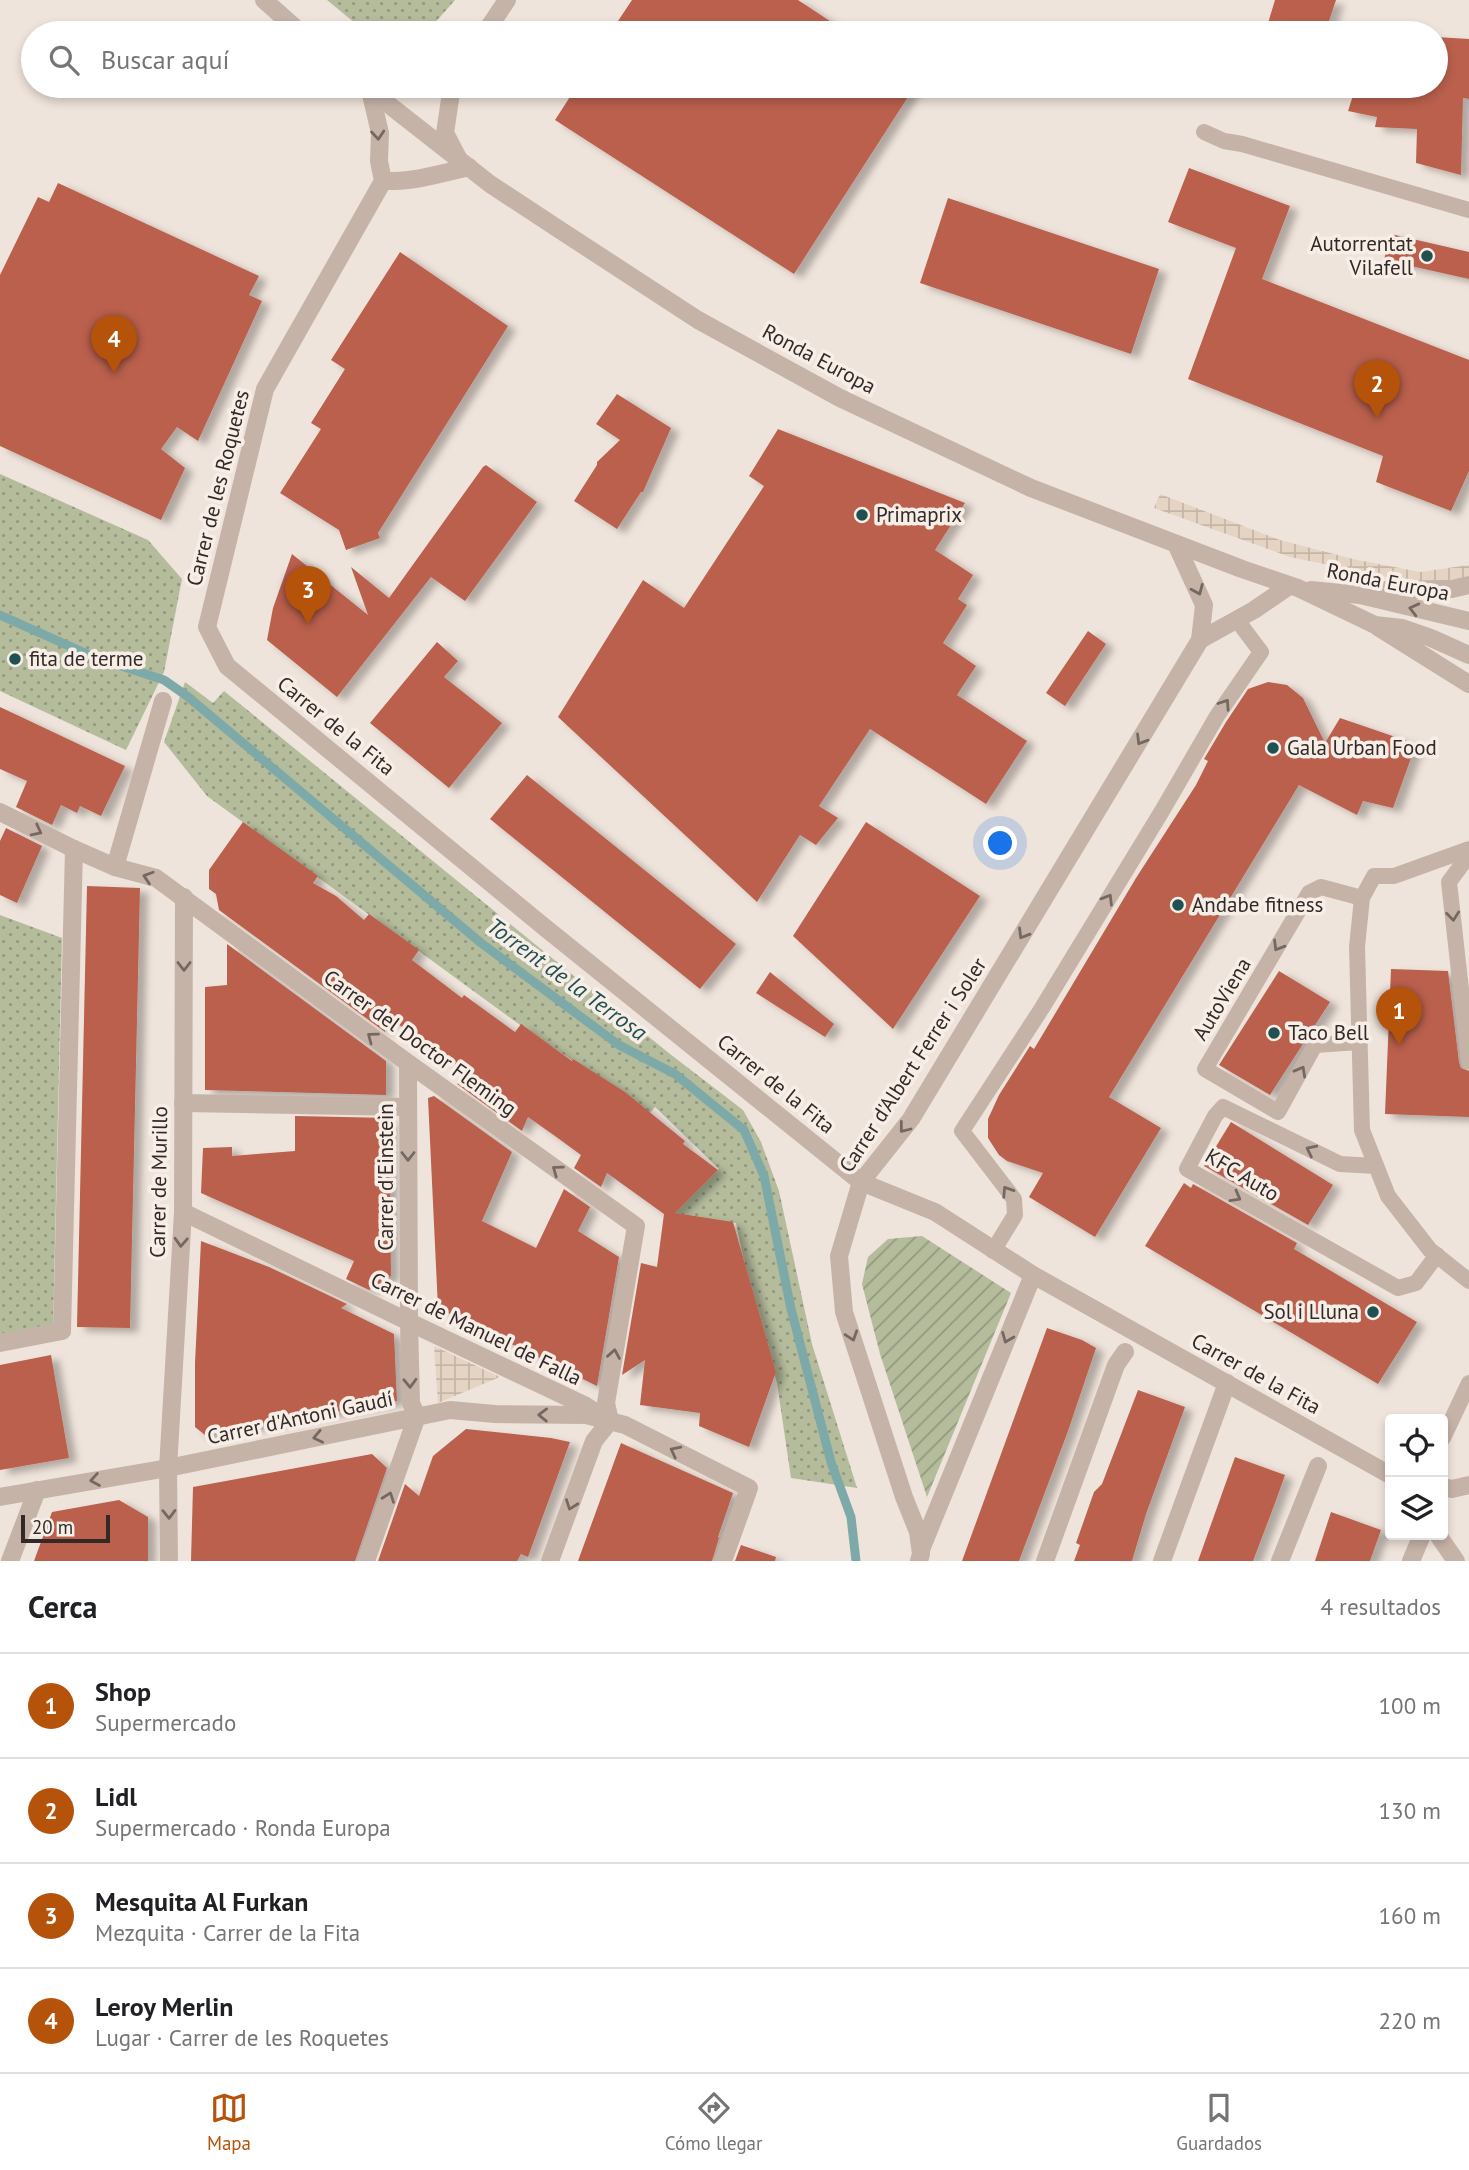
<!DOCTYPE html>
<html lang="es">
<head>
<meta charset="utf-8">
<style>
	:root { --surface:#fff; --page:#f2f2f2; --text:#202124; --muted:#757577; --line:#e0e0e0; --accent:#b45309 }
	body { margin:0; font-family:"PT Sans",sans-serif; background:var(--page); color:var(--text) }
	.controls { position:absolute; right:21px; bottom:21px; display:grid; overflow:hidden; border-radius:7px; box-shadow:0 4px 10px #0003 }
	.controls button { width:63px; height:63px; display:grid; place-items:center; padding:0; border:0; border-bottom:2px solid var(--line); background:var(--surface); color:var(--text); font:35px sans-serif }
	.scale { position:absolute; left:21px; bottom:18px; width:89px; box-sizing:border-box; padding-left:7px; border:4px solid #332a27; border-top:0; font-size:19px; line-height:24px; white-space:nowrap; color:#332a27; -webkit-text-stroke:5px #f7eee7; paint-order:stroke }
	.you { position:absolute; left:1001px; top:844px; width:24px; height:24px; margin:-18px; border:5px solid #fff; border-radius:50%; background:#1a73e8; box-shadow:0 0 0 10px #1a73e833 }
	.badge { display:grid; place-items:center; width:46px; height:46px; border-radius:50%; background:var(--accent); color:#fff; font-size:23px; font-weight:700 }
	.pin { position:absolute; translate:-50% -58px; filter:drop-shadow(0 2px 4px #0008) }
	.pin::after { content:''; position:absolute; top:37px; width:24px; height:21px; background:inherit; clip-path:polygon(0 0,100% 0,50% 100%) }
	.list { margin:0; padding:0; list-style:none }
	h2 { display:flex; justify-content:space-between; align-items:center; height:91px; margin:0; padding:0 28px; font-size:30px }
	h2 small { font-size:23px; font-weight:400; color:var(--muted) }
	.list li { display:grid; grid-template-columns:46px 1fr auto; gap:21px; align-items:center; box-sizing:border-box; height:105px; padding:0 28px; border-top:2px solid var(--line) }
	.list b { display:block; font-size:26px; white-space:nowrap }
	.list p { margin:0; font-size:23px; white-space:nowrap; color:var(--muted) }
	.list em { font-size:23px; font-style:normal; color:var(--muted) }
	.icon { flex:none; width:38px; height:38px; fill:none; stroke:currentColor; stroke-width:2; stroke-linecap:round; stroke-linejoin:round }
	.map { position:relative; flex:none; width:1469px; height:1561px; overflow:hidden }
	.search { position:absolute; background:var(--surface); box-shadow:0 4px 10px #0003; left:21px; right:21px; top:21px; height:77px; display:flex; align-items:center; gap:18px; box-sizing:border-box; padding:0 24px; border-radius:38px; color:var(--muted); font-size:26px }
	.sheet { height:511px; background:var(--surface) }
	nav { display:flex; justify-content:space-around; align-items:center; box-sizing:border-box; height:98px; border-top:2px solid var(--line); background:var(--surface); font-size:19px; color:var(--muted) }
	nav a { display:grid; justify-items:center; gap:4px }
	nav .on { color:var(--accent) }
	.map>svg:first-child { display:block }
	.grass { fill:url(#grass-dots) }
	.garden { fill:url(#garden-furrows) }
	.plaza { fill:url(#plaza-grid) }
	.lines { fill:none; stroke-linecap:round; stroke-linejoin:round }
	.stream { stroke:#7da9a8; stroke-width:9 }
	.building { fill:#ba604e; filter:url(#shadow) }
	.service { stroke:#c6b3a8; stroke-width:16 }
	.pedestrian { stroke:#c6b3a8; stroke-width:18 }
	.minor { stroke:#c6b3a8; stroke-width:18 }
	.tertiary { stroke:#c6b3a8; stroke-width:18 }
	.oneway { stroke:#756861 }
	.poi-dot { fill:#215050; stroke:#f7eee7; stroke-width:2.5 }
	.labels { text-anchor:middle; stroke-width:7; stroke-linejoin:round; paint-order:stroke }
	.poi-label { font-size:21px; fill:#332a27; stroke:#f7eee7; text-anchor:start }
	.street-label { font-size:21px; fill:#332a27; stroke:#f7eee7 }
	.water-label { font-size:23px; font-style:italic; fill:#215050; stroke:#f7eee7 }
</style>
</head>
<body>
<div class="map">
<svg width="1469" height="1561" viewBox="0 0 1469 1561">
	<defs>
		<pattern id="grass-dots" width="8" height="8" patternUnits="userSpaceOnUse" patternTransform="scale(1.75)"><rect width="8" height="8" fill="#b4bc9c"/><path d="M2 2h.1M6 6h.1" fill="none" stroke="#93997f" stroke-width="1.8" stroke-linecap="round"/></pattern>
		<pattern id="garden-furrows" width="10" height="10" patternUnits="userSpaceOnUse" patternTransform="scale(1.75)"><rect width="10" height="10" fill="#b4bc9c"/><path d="M-1 1l2-2M0 10L10 0M9 11l2-2" fill="none" stroke="#93997f"/></pattern>
		<pattern id="plaza-grid" width="8" height="8" patternUnits="userSpaceOnUse" patternTransform="scale(1.75)"><rect width="8" height="8" fill="#e5d4c3"/><path d="M0 4h8M4 0v8" fill="none" stroke="#c5b6a8"/></pattern>
		<filter id="shadow"><feDropShadow dx="8" dy="4.5" stdDeviation="3.5" flood-color="#0004"/></filter>
	</defs>
	<rect width="100%" height="100%" fill="#efe4db"/>
	<g class="grass">
		<polygon points="327,0 455,0 426,33 367,33"/>
		<polygon points="0,474 148,540 182,579 164,672 126,750 0,691"/>
		<polygon points="185,682 213,703 224,691 670,1054 743,1110 761,1142 779,1191 812,1344 857,1488 791,1478 777,1383 750,1290 736,1223 671,1214 719,1169 655,1107 650,1113 520,1025 207,796 164,742"/>
		<polygon points="0,915 62,938 53,1329 0,1343"/>
	</g>
	<polygon class="garden" points="922,1236 1011,1293 927,1497 880,1354 862,1284 868,1257 888,1239"/>
	<g class="plaza">
		<polygon points="1160,494 1280,540 1353,559 1420,572 1469,565 1469,577 1444,582 1415,583 1290,557 1154,508"/>
		<polygon points="434,1346 500,1377 438,1403"/>
	</g>
	<g class="lines">
		<polyline class="stream" points="0,615 94,657 164,680 187,696 481,943 619,1045 675,1074 744,1130 764,1176 791,1309 831,1462 851,1517 856,1561"/>
	</g>
	<g class="building">
		<polygon points="632,0 798,0 848,33 610,33"/>
		<polygon points="1275,0 1336,0 1325,33 1265,33"/>
		<polygon points="1436,37 1469,39 1469,99 1463,98 1461,175 1416,163 1417,129 1375,127 1377,117 1348,111 1356,86 1436,86"/>
		<polygon points="577,86 915,86 794,274 555,120"/>
		<polygon points="1189,168 1290,206 1262,279 1469,360 1469,471 1451,511 1376,482 1383,456 1188,379 1236,248 1168,222"/>
		<polygon points="58,183 259,276 249,295 262,301 198,441 177,427 161,449 185,468 161,520 0,446 0,275 38,197 49,202"/>
		<polygon points="948,198 1159,269 1131,354 920,283"/>
		<polygon points="1391,234 1469,252 1469,279 1384,260"/>
		<polygon points="400,252 508,326 378,533 380,538 346,550 339,530 280,493 321,429 311,423 345,369 331,360"/>
		<polygon points="617,394 671,428 643,492 641,492 617,529 574,501 597,465 597,462 620,440 596,424"/>
		<polygon points="778,429 965,503 935,550 973,575 958,599 967,605 943,643 976,666 957,695 1027,741 986,804 870,729 819,806 838,818 816,845 800,835 757,902 558,717 643,580 684,608 764,486 749,476"/>
		<polygon points="486,465 537,502 465,601 431,577 337,697 267,640 273,608 292,554 368,615 351,567 389,598 483,467"/>
		<polygon points="1088,631 1106,644 1065,706 1046,693"/>
		<polygon points="437,642 458,661 444,677 502,723 449,788 370,723"/>
		<polygon points="1268,682 1287,685 1303,698 1325,743 1340,718 1416,744 1393,808 1363,801 1357,815 1299,785 1109,1097 1161,1128 1095,1237 1029,1197 1043,1173 1007,1161 999,1155 988,1138 988,1119 999,1095 1030,1046 1034,1049 1136,878 1196,785 1208,761 1204,759 1226,722 1248,689"/>
		<polygon points="0,707 125,766 101,816 80,806 77,813 61,805 52,825 16,807 27,781 0,769"/>
		<polygon points="527,775 736,944 700,989 490,819"/>
		<polygon points="243,822 318,876 313,883 336,896 364,920 369,914 419,950 412,960 462,998 464,995 515,1032 521,1024 572,1061 573,1059 625,1092 685,1141 683,1144 718,1170 675,1213 733,1222 776,1372 749,1447 699,1426 700,1413 640,1405 645,1360 622,1375 641,1263 657,1267 664,1214 607,1173 601,1187 574,1168 581,1155 555,1136 528,1117 522,1131 457,1084 473,1077 385,1015 385,1032 219,910 216,894 209,889 209,870"/>
		<polygon points="866,822 980,896 893,1029 793,936"/>
		<polygon points="6,828 42,846 17,903 0,895 0,841"/>
		<polygon points="87,886 140,888 130,1328 77,1327"/>
		<polygon points="227,944 386,1061 386,1095 205,1090 205,987 227,985"/>
		<polygon points="1391,969 1448,971 1459,1062 1461,1068 1469,1071 1469,1117 1385,1114"/>
		<polygon points="1279,971 1330,1002 1270,1095 1219,1065"/>
		<polygon points="770,972 834,1024 825,1037 756,993"/>
		<polygon points="434,1096 512,1152 482,1221 536,1248 564,1189 590,1207 578,1231 619,1257 597,1386 438,1308 428,1098"/>
		<polygon points="295,1116 389,1118 391,1276 369,1290 346,1279 354,1261 201,1193 203,1148 232,1147 232,1156 295,1151"/>
		<polygon points="1231,1122 1333,1185 1308,1225 1204,1166"/>
		<polygon points="1184,1183 1191,1188 1193,1184 1297,1243 1294,1249 1417,1322 1378,1384 1145,1246"/>
		<polygon points="201,1241 269,1267 347,1304 341,1308 394,1334 397,1401 205,1435 195,1427 195,1363"/>
		<polygon points="1047,1328 1082,1340 1096,1348 1068,1431 1019,1561 962,1561"/>
		<polygon points="51,1355 69,1458 0,1470 0,1365"/>
		<polygon points="1138,1390 1185,1407 1146,1514 1132,1561 1074,1561 1080,1545 1076,1543 1094,1492 1102,1484"/>
		<polygon points="466,1429 551,1438 570,1442 528,1557 521,1554 517,1561 378,1561 405,1484 419,1496 433,1456"/>
		<polygon points="621,1443 733,1493 718,1537 719,1538 712,1561 578,1561"/>
		<polygon points="372,1454 387,1468 355,1561 191,1561 193,1487"/>
		<polygon points="1235,1457 1285,1475 1275,1503 1253,1561 1198,1561"/>
		<polygon points="119,1500 148,1517 148,1561 34,1561 52,1512"/>
		<polygon points="1331,1512 1381,1530 1370,1561 1315,1561"/>
		<polygon points="741,1545 776,1557 775,1561 735,1561"/>
	</g>
	<g class="lines">
		<g class="service">
			<polyline points="1204,132 1224,141 1242,144 1469,210"/>
			<polyline points="1469,849 1394,876 1374,876 1362,898 1357,947 1362,1130 1388,1196 1430,1250 1469,1281"/>
			<polyline points="1469,855 1449,882 1469,1061"/>
			<polyline points="1360,1042 1315,1045 1278,1112 1205,1069 1309,893 1321,887 1362,898"/>
			<polyline points="1376,1166 1340,1164 1223,1107 1215,1116 1187,1169 1398,1288 1416,1283 1437,1255"/>
			<polyline points="993,1251 1015,1215 1014,1199 962,1131 1042,1008 1162,811 1217,716 1261,652 1237,620"/>
			<polyline points="1443,1438 1469,1383"/>
		</g>
		<g class="pedestrian">
			<polyline points="409,1322 586,1406 606,1419"/>
			<polyline points="0,1343 62,1331"/>
			<polyline points="1045,1561 1116,1365 1125,1352"/>
			<polyline points="1280,1561 1318,1466"/>
		</g>
		<g class="minor">
			<polyline points="485,33 507,0"/>
			<polyline points="452,86 445,133 459,160"/>
			<polyline points="370,90 380,133 379,161 383,181 265,389 207,627 227,666 543,926 861,1182 935,1212 1033,1275 1390,1475"/>
			<path d="M 383,181 C 413,182 440,174 469,167"/>
			<polyline points="1200,640 1254,610 1289,586"/>
			<polyline points="0,812 74,849 115,867 156,878 408,1063 636,1226 606,1403 610,1421"/>
			<polyline points="115,867 163,701"/>
			<polyline points="183,1103 408,1107"/>
			<polyline points="183,1212 409,1322"/>
			<polyline points="62,1331 74,849"/>
			<polyline points="1443,1487 1452,1489 1469,1485"/>
			<polyline points="0,1497 168,1468 450,1410 495,1414 586,1415 625,1425 749,1488 723,1561"/>
			<polyline points="1438,1535 1456,1561"/>
			<polyline points="922,1547 1033,1275"/>
			<polyline points="10,1561 37,1490"/>
			<polyline points="169,1561 168,1468 183,1212 184,897"/>
			<polyline points="366,1561 417,1416 411,1403 409,1322 408,1063"/>
			<polyline points="550,1561 594,1441 610,1421"/>
			<polyline points="919,1561 921,1554 918,1532 904,1497 844,1312 839,1256 861,1182 911,1119 1200,640 1204,605 1176,544"/>
			<polyline points="1162,1561 1227,1383"/>
			<polyline points="1411,1561 1422,1535"/>
		</g>
		<g class="tertiary">
			<polyline points="264,0 301,33"/>
			<polyline points="365,86 490,184 560,230 698,320 840,398 1031,488 1242,569 1298,588 1375,625 1402,628 1431,638 1469,655"/>
			<polyline points="1311,590 1360,595 1469,621"/>
			<polyline points="1363,595 1390,589 1417,590 1452,589 1469,585"/>
			<polyline points="1378,627 1469,684"/>
		</g>
	</g>
	<defs><path id="oneway-chevron" d="M-2-3.5L2.5 0L-2 3.5" fill="none" stroke-width="1.6" stroke-linecap="round" stroke-linejoin="round" transform="scale(1.75)"/></defs>
	<g class="oneway">
		<use href="#oneway-chevron" transform="translate(378 135) rotate(85)"/>
		<use href="#oneway-chevron" transform="translate(1198 590) rotate(67)"/>
		<use href="#oneway-chevron" transform="translate(1414 609) rotate(-166)"/>
		<use href="#oneway-chevron" transform="translate(1225 704) rotate(-56)"/>
		<use href="#oneway-chevron" transform="translate(1141 740) rotate(121)"/>
		<use href="#oneway-chevron" transform="translate(37 831) rotate(27)"/>
		<use href="#oneway-chevron" transform="translate(148 877) rotate(-162)"/>
		<use href="#oneway-chevron" transform="translate(1108 899) rotate(-59)"/>
		<use href="#oneway-chevron" transform="translate(1453 916) rotate(84)"/>
		<use href="#oneway-chevron" transform="translate(1023 934) rotate(121)"/>
		<use href="#oneway-chevron" transform="translate(1278 946) rotate(121)"/>
		<use href="#oneway-chevron" transform="translate(184 966) rotate(90)"/>
		<use href="#oneway-chevron" transform="translate(372 1037) rotate(-143)"/>
		<use href="#oneway-chevron" transform="translate(1301 1071) rotate(-61)"/>
		<use href="#oneway-chevron" transform="translate(904 1128) rotate(128)"/>
		<use href="#oneway-chevron" transform="translate(1311 1150) rotate(-154)"/>
		<use href="#oneway-chevron" transform="translate(408 1156) rotate(90)"/>
		<use href="#oneway-chevron" transform="translate(557 1170) rotate(-144)"/>
		<use href="#oneway-chevron" transform="translate(1007 1191) rotate(-123)"/>
		<use href="#oneway-chevron" transform="translate(1236 1197) rotate(29)"/>
		<use href="#oneway-chevron" transform="translate(181 1242) rotate(93)"/>
		<use href="#oneway-chevron" transform="translate(852 1336) rotate(72)"/>
		<use href="#oneway-chevron" transform="translate(1007 1338) rotate(112)"/>
		<use href="#oneway-chevron" transform="translate(614 1354) rotate(-80)"/>
		<use href="#oneway-chevron" transform="translate(410 1383) rotate(88)"/>
		<use href="#oneway-chevron" transform="translate(543 1415) rotate(-179)"/>
		<use href="#oneway-chevron" transform="translate(318 1437) rotate(168)"/>
		<use href="#oneway-chevron" transform="translate(675 1451) rotate(-153)"/>
		<use href="#oneway-chevron" transform="translate(95 1480) rotate(170)"/>
		<use href="#oneway-chevron" transform="translate(389 1497) rotate(-70)"/>
		<use href="#oneway-chevron" transform="translate(571 1505) rotate(110)"/>
		<use href="#oneway-chevron" transform="translate(169 1514) rotate(89)"/>
	</g>
	<g class="poi-dot">
		<circle cx="1427" cy="256" r="7"/>
		<circle cx="862" cy="515" r="7"/>
		<circle cx="15" cy="659" r="7"/>
		<circle cx="1273" cy="748" r="7"/>
		<circle cx="1178" cy="905" r="7"/>
		<circle cx="1274" cy="1033" r="7"/>
		<circle cx="1373" cy="1312" r="7"/>
	</g>
	<g class="labels">
		<g class="poi-label">
			<text x="1413" y="251" text-anchor="end">Autorrentat<tspan x="1413" dy="24">Vilafell</tspan></text>
			<text x="876" y="522">Primaprix</text>
			<text x="29" y="666">fita de terme</text>
			<text x="1287" y="755">Gala Urban Food</text>
			<text x="1192" y="912">Andabe fitness</text>
			<text x="1288" y="1040">Taco Bell</text>
			<text x="1359" y="1319" text-anchor="end">Sol i Lluna</text>
		</g>
		<g class="street-label">
			<text transform="translate(819 359) rotate(28)" y="7">Ronda Europa</text>
			<text transform="translate(218 488) rotate(-76)" y="7">Carrer de les Roquetes</text>
			<text transform="translate(1388 582) rotate(11)" y="7">Ronda Europa</text>
			<text transform="translate(336 726) rotate(39)" y="7">Carrer de la Fita</text>
			<text transform="translate(1222 999) rotate(-59)" y="7">AutoViena</text>
			<text transform="translate(420 1043) rotate(36)" y="7">Carrer del Doctor Fleming</text>
			<text transform="translate(913 1065) rotate(-57)" y="7">Carrer d'Albert Ferrer i Soler</text>
			<text transform="translate(776 1084) rotate(39)" y="7">Carrer de la Fita</text>
			<text transform="translate(1242 1175) rotate(31)" y="7">KFC Auto</text>
			<text transform="translate(386 1177) rotate(-90)" y="7">Carrer d'Einstein</text>
			<text transform="translate(159 1182) rotate(-89)" y="7">Carrer de Murillo</text>
			<text transform="translate(476 1329) rotate(26)" y="7">Carrer de Manuel de Falla</text>
			<text transform="translate(1256 1374) rotate(29)" y="7">Carrer de la Fita</text>
			<text transform="translate(300 1418) rotate(-12)" y="7">Carrer d'Antoni Gaudí</text>
		</g>
		<g class="water-label">
			<text transform="translate(567 979) rotate(36)" y="8">Torrent de la Terrosa</text>
		</g>
	</g>
</svg>
<div class="controls">
<button><svg class="icon" aria-label="locate" viewBox="0 0 24 24"><circle cx="12" cy="12" r="6"/><path d="M12 2v4M12 18v4M2 12h4M18 12h4"/></svg></button>
<button><svg class="icon" aria-label="layers" viewBox="0 0 24 24"><path d="M12 4l9 5-9 5-9-5zM3 14l9 5 9-5"/></svg></button>
</div>
<div class="scale">20 m</div>
<div class="you"></div>
<div class="pin badge" style="left:1399px;top:1045px">1</div>
<div class="pin badge" style="left:1377px;top:418px">2</div>
<div class="pin badge" style="left:308px;top:624px">3</div>
<div class="pin badge" style="left:114px;top:373px">4</div>
<div class="search"><svg class="icon" aria-label="search" viewBox="0 0 24 24"><circle cx="10" cy="10" r="6"/><path d="M15 15l6 6"/></svg>Buscar aquí</div>
</div>
<section class="sheet">
<h2>Cerca<small>4 resultados</small></h2>
<ul class="list">
<li><span class="badge">1</span><div><b>Shop</b><p>Supermercado</p></div><em>100 m</em></li>
<li><span class="badge">2</span><div><b>Lidl</b><p>Supermercado · Ronda Europa</p></div><em>130 m</em></li>
<li><span class="badge">3</span><div><b>Mesquita Al Furkan</b><p>Mezquita · Carrer de la Fita</p></div><em>160 m</em></li>
<li><span class="badge">4</span><div><b>Leroy Merlin</b><p>Lugar · Carrer de les Roquetes</p></div><em>220 m</em></li>
</ul>
</section>
<nav>
<a class="on"><svg class="icon" aria-label="map" viewBox="0 0 24 24"><path d="M3 6l6-2 6 2 6-2v14l-6 2-6-2-6 2zM9 4v14M15 6v14"/></svg>Mapa</a>
<a><svg class="icon" aria-label="directions" viewBox="0 0 24 24"><path d="M12 3l9 9-9 9-9-9zM9 14v-3h6M13 9l2 2-2 2"/></svg>Cómo llegar</a>
<a><svg class="icon" aria-label="saved" viewBox="0 0 24 24"><path d="M7 4h10v16l-5-4-5 4z"/></svg>Guardados</a>
</nav>
</body>
</html>
